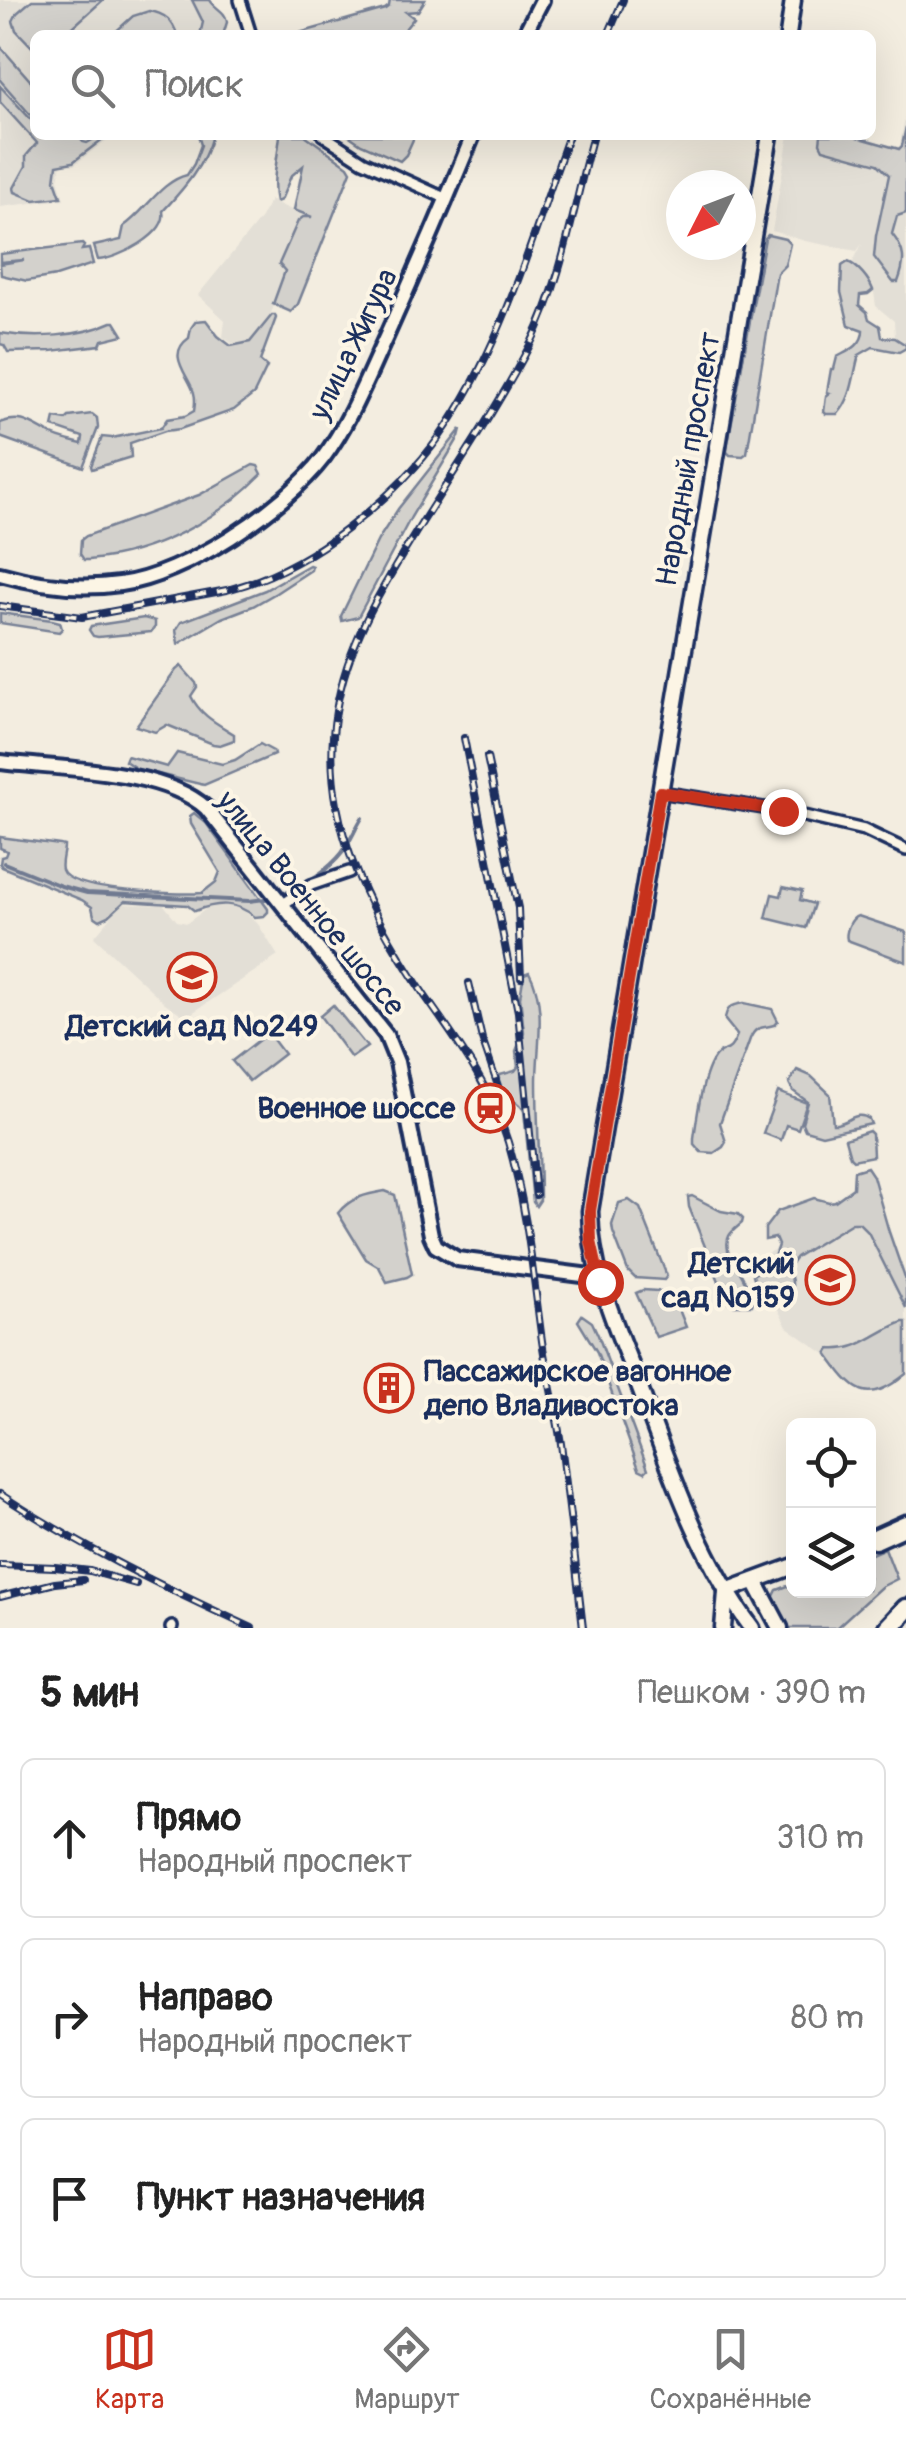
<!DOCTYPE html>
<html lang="ru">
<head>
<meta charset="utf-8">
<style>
	:root { --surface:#fff; --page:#f6f6f6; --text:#222; --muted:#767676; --line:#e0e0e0; --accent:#c8321e }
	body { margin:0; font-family:Pangolin,sans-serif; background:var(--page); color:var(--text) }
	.controls { position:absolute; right:30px; bottom:30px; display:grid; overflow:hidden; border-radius:15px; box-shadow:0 10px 40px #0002 }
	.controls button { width:90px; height:90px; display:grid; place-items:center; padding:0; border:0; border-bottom:2px solid var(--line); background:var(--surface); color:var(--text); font:50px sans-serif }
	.compass { position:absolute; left:666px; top:170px; width:90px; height:90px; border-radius:50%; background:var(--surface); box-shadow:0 10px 40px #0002; rotate:228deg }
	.stop { position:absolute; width:30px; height:30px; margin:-22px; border:8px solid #c8321e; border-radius:50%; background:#fff }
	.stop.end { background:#c8321e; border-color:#fff; box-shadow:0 2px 10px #0008 }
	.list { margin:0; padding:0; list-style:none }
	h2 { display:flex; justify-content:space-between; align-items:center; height:130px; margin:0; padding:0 40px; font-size:42px }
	h2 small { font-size:32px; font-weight:400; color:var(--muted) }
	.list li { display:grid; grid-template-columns:65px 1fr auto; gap:30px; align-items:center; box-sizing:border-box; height:160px; margin:0 20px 20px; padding:0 20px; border:2px solid var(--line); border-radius:15px }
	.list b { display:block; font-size:38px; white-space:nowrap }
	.list p { margin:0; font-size:32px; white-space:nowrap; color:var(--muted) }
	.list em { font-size:32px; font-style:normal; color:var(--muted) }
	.icon { flex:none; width:55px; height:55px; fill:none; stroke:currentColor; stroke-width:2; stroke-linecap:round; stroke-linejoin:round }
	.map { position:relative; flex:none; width:906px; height:1628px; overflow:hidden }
	.search { position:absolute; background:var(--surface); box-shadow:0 10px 40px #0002; left:30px; right:30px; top:30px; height:110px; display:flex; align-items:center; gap:25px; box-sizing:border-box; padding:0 35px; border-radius:15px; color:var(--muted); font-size:38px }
	.sheet { height:670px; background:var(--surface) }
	nav { display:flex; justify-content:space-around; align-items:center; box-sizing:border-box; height:140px; border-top:2px solid var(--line); background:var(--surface); font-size:28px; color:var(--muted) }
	nav a { display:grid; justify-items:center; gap:5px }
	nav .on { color:var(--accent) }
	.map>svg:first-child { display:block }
	.built { fill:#e3dfd6 }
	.green { fill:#d3d1cc; stroke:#778095; stroke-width:2.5 }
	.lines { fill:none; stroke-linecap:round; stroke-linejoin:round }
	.stream { stroke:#707a91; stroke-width:4 }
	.street-casing { stroke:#1b2f5e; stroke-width:16 }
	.secondary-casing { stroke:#1b2f5e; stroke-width:20 }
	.primary-casing { stroke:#1b2f5e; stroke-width:21 }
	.highway-casing { stroke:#1b2f5e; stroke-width:25 }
	.street { stroke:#fcf5e5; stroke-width:9 }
	.secondary { stroke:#fcf5e5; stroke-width:12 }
	.primary { stroke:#fcf5e5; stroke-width:14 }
	.highway { stroke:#fcf5e5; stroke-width:18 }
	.rail-casing { stroke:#1b2f5e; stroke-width:8 }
	.rail { stroke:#fcf5e5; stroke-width:4; stroke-dasharray:11; stroke-linecap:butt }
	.route { stroke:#c8321e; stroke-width:12 }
	.labels { text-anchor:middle; stroke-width:8; stroke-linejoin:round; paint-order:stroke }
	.street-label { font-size:30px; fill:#1b2f5e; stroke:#fcf5e5 }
	.poi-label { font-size:30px; font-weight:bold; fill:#1b2f5e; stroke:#fcf5e5; text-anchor:end }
</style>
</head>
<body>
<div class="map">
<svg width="906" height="1628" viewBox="0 0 906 1628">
	<rect width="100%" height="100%" fill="#f3ede0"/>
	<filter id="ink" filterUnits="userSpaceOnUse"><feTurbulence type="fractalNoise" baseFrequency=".01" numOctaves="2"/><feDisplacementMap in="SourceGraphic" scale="20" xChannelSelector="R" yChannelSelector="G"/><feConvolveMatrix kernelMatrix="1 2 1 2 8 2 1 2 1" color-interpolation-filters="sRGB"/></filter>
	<g filter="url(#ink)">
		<g class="built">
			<polygon points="0,0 191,0 203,22 200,35 35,35 35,135 113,135 74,165 61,164 58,179 64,199 0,207"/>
			<polygon points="906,111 906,343 895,336 894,321 876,306 873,285 853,262 862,244 857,251 805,241 772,231 789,135 849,135 900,147"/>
			<polygon points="270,200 302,215 290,269 252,357 223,337 225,320 198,295 261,218"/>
			<polygon points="122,904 164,905 177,921 187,923 210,906 233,905 243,909 258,924 278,956 186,1017 165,1003 94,937"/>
			<polygon points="863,1207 906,1299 906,1368 872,1387 787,1327 753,1260"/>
		</g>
		<g class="green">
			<polygon points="32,0 103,0 64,35 35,35 35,50 16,30 13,21 17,13"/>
			<path d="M 192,0 L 210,0 C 215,9 226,11 227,22 L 223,35 L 200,35 L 203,22 Z"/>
			<polygon points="390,0 425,0 418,11 406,12 414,18 400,35 292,35 385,9 389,6"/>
			<path d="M 149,11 C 164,13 173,20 177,35 L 112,35 L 133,16 Z"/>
			<polygon points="0,46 35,86 35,120 0,80"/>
			<polygon points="0,86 35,124 35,135 77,135 83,142 87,143 101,135 108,135 73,162 57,165 55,180 61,197 34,200 15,192 14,188 26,166 26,156 37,143 0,102"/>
			<path d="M 906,127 L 906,213 L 897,216 L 892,234 C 905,250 906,261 898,282 L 893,282 L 874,257 L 876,236 L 889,175 L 878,164 L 823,149 L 820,143 L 821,135 L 850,135 L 899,149 L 902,146 Z"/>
			<path d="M 198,135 L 212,135 C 205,165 183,189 163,211 C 168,234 118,259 98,260 L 94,246 L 121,240 L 124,226 C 145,212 161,181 187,175 L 194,164 L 201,145 Z"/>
			<path d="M 280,135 L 305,135 L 348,166 L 351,171 L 298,304 L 291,312 L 273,304 L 285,271 L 279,264 L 298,221 L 303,217 L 312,217 L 294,210 L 303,166 L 291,176 L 281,200 L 276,202 C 271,181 278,157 280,135 Z"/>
			<polygon points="348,135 415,135 406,155 400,161 361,144"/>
			<polygon points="768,235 785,239 790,244 785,265 777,273 747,453 743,456 730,455 727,452 727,448 765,238"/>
			<polygon points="82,244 84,246 82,250 89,249 93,264 56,276 27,281 1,275 0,264 24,260 0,262 0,254"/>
			<path d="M 848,262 C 858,266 869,279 873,290 L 868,294 L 860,295 L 859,305 L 867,312 L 869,319 L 880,326 L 882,337 L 895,338 L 906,345 L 906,348 L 899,352 L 873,347 L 859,355 C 853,375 853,397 838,414 L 826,414 L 824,412 L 826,396 L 830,393 L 827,392 L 831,369 L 834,369 L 837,357 C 848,351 863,346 863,330 L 849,325 L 841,292 L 842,266 Z"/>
			<path d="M 272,315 L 275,315 L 276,318 L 260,361 L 267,367 L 254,394 L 234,410 L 180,429 L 165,431 L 130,443 L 131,457 L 92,469 L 91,466 L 102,437 L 112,438 L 161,428 L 167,419 L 185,416 L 194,411 C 195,404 196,400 194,393 C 189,375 165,355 189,338 L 191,328 L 196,321 L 206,320 L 218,336 L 231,346 L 250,342 Z"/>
			<path d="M 112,322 L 115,322 L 123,335 L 102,340 L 100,345 L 51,351 L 8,352 L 4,345 L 0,344 L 0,333 C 34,339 80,337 112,322 Z"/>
			<path d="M 92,414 L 97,418 L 98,428 L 83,467 L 0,437 L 0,423 C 21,415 30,423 48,433 C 58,439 71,441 82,444 L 83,437 L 53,427 L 55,418 L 66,420 L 69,417 Z"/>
			<polygon points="461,429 459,437 411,517 358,617 342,621 341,616 378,540 398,509"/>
			<path d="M 253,465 L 258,466 L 262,474 C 216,521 154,554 89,560 L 84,560 L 80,554 L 81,540 L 86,536 L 199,495 Z"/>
			<polygon points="309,565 312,566 311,570 276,593 253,606 222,618 178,644 176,630 181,622 265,590"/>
			<polygon points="0,613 52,620 60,622 62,629 59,632 0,623"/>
			<polygon points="144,618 155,621 155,627 151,632 98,637 93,636 89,630 91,626"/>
			<path d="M 181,666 L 196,683 L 197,687 L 191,696 C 200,715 216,723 234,734 L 234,740 L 220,745 L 213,744 L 167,725 L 155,732 L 136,726 L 176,670 Z"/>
			<polygon points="260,744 273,751 274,755 204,785 137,769 125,761 127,756 167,767 177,753 222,764 235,760"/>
			<path d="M 194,813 L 206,823 L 268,909 L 268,912 L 264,916 L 255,917 C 236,901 218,902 195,911 L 187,905 L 125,901 L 109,916 L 100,920 L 94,916 L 92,907 L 82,900 L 2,867 L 0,864 L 1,857 L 5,856 L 7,851 L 0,848 L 0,837 L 60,845 L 64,846 C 64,853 60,863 62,870 C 68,892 180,895 202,893 L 216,882 L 220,872 L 191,824 L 190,816 Z"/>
			<polygon points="783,887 802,891 800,900 814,904 806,928 766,918 772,894 781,896"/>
			<path d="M 858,916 L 906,932 L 906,962 L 847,940 C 845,933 850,918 858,916 Z"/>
			<path d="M 529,972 C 547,1005 537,1045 537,1081 C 537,1121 540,1160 540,1200 L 536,1206 L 533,1202 L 524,1111 C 518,1098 502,1099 497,1085 L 500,1075 L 515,1071 L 518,1067 L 516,1051 L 524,1032 L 520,997 L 524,974 Z"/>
			<path d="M 744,1003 L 772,1009 L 778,1021 L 774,1025 C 761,1029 756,1025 750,1039 L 720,1123 L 726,1142 L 723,1147 L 714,1153 L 701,1152 L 694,1144 L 694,1138 C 697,1117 702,1074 715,1057 C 725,1045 728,1058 737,1035 L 725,1020 C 726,1007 732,1005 744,1003 Z"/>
			<polygon points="333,1005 367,1047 351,1058 320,1016"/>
			<polygon points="268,1033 284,1054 249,1081 232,1061"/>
			<path d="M 797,1070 L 811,1076 L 830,1094 L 833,1124 C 846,1125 856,1109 869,1119 L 871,1124 L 822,1135 L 805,1130 L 802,1123 L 808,1102 L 793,1091 L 789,1083 Z"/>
			<polygon points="778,1092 807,1103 798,1129 786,1125 781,1140 763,1133"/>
			<polygon points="869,1131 872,1134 873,1156 853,1160 850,1157 845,1139"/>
			<path d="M 867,1167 L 873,1176 L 889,1232 L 906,1281 L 906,1308 L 868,1232 L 859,1223 L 852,1223 L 796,1257 C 778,1276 807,1279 780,1305 C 764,1306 757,1288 753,1275 L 772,1263 L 778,1245 L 775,1238 L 765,1240 L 765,1228 L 778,1211 L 814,1198 L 829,1202 L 835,1201 L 853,1188 L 854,1171 Z"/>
			<path d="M 385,1191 L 395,1195 L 412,1274 L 407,1277 L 387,1282 L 379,1267 L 366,1259 L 338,1213 C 350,1198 366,1194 385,1191 Z"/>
			<path d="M 692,1196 L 721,1211 L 738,1214 L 743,1219 L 742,1223 C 732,1232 725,1235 728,1250 L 754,1298 L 752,1305 L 733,1305 L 727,1301 L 689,1207 L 688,1197 Z"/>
			<polygon points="629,1200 640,1208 667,1276 664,1280 635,1278 628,1271 613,1232 612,1225 619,1203"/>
			<polygon points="643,1290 672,1292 686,1327 656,1337 636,1293"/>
			<polygon points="582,1315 592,1322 598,1335 648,1469 645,1472 639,1469 597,1352 578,1321"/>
			<path d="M 903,1322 L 906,1322 L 906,1374 C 866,1406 854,1392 827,1354 L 830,1349 C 860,1352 877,1331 903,1322 Z"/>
			<polygon points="885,1548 897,1579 881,1587 836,1628 787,1628 773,1598 777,1590 793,1584 794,1590 868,1590 869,1555"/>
		</g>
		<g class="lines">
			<g class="stream">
				<polyline points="4,863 61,886 87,893 249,901 273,898"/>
				<path d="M 282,895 C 304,885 327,872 342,853 C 350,842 355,829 362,818"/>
			</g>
			<g class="street-casing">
				<g id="street">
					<polyline points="240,0 251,35"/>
					<polyline points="323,135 363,161 445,198"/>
					<polyline points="660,792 783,811 864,830 906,850"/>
					<polyline points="282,905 311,885 349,872"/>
					<polyline points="171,1628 172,1627"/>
				</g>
			</g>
			<g class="secondary-casing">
				<g id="secondary">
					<polyline points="524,35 542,0"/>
					<path d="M 0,574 C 39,585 79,590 120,584 C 184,576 284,509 323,458 C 350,422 367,378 386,337 C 416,270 445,203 473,135"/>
					<path d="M 0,762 C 59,769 162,768 206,808 L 386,1035 L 397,1062 L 431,1235 L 436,1246 L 457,1259 L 598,1277"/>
				</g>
			</g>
			<g class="primary-casing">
				<g id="primary">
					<polyline points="788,35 793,0"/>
					<polyline points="755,1581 780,1628"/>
					<polyline points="726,1591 794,1566"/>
					<polyline points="723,1628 726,1592"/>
					<path d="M 752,1628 C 699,1557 670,1469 639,1386 C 617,1327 591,1275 590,1211 L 770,135"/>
				</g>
			</g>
			<g class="highway-casing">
				<g id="highway">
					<polyline points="875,1539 906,1525"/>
					<polyline points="888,1628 906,1609"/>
				</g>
			</g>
			<use href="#street" class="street"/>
			<use href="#secondary" class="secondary"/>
			<use href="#primary" class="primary"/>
			<use href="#highway" class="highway"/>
			<g class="rail-casing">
				<g id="rail">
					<polyline points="608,35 623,0"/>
					<path d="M 0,606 L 82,617 L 227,590 C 273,578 311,557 348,528 C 382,502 414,472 440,436 C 503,347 532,237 569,135"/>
					<polyline points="464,738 518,1012 536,1195"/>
					<polyline points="487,757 518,908 521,978"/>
					<polyline points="469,983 482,1039 498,1086"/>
					<path d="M 0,1494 C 80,1547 165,1588 252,1628"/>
					<polyline points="0,1565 55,1567 90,1571 136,1584"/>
					<polyline points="0,1597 55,1583 83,1580"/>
					<path d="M 583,1628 C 576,1567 569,1505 561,1444 C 556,1409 547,1375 542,1341 C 533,1275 527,1207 508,1142 C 491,1087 458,1043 425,996 C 368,911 318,817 336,711 C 347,643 382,588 418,529 C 456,468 498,407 531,343 C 563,279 574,204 593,135"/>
				</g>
			</g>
			<use href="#rail" class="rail"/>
		</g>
	</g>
	<g class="lines" filter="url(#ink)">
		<polyline class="route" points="600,1282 591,1241 590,1211 660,792 783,811"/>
	</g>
	<defs>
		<g id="school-ring" transform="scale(2.5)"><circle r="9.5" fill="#fcf5e5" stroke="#c8321e" stroke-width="1.5"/><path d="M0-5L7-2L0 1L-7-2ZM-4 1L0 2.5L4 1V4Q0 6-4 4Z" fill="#c8321e"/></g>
		<g id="station-ring" transform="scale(2.5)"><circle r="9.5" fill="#fcf5e5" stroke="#c8321e" stroke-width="1.5"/><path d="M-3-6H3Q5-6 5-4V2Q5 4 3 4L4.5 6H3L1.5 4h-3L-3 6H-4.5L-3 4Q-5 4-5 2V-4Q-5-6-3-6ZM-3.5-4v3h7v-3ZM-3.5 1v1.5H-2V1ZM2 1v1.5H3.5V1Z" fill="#c8321e"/></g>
		<g id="building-ring" transform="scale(2.5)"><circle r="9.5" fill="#fcf5e5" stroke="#c8321e" stroke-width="1.5"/><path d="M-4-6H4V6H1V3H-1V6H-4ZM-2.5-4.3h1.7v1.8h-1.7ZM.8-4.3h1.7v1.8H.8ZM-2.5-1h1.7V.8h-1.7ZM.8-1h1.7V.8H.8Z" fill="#c8321e"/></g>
	</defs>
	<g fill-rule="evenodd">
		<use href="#school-ring" x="192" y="977"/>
		<use href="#station-ring" x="490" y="1108"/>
		<use href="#school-ring" x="830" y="1280"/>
		<use href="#building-ring" x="389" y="1388"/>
	</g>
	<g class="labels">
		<g class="street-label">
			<text transform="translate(353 344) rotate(-64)" y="10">улица Жигура</text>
			<text transform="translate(688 459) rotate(-80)" y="10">Народный проспект</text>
			<text transform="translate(311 903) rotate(51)" y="10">улица Военное шоссе</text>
		</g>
		<g class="poi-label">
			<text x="192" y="1036" text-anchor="middle">Детский сад №249</text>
			<text x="455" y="1118">Военное шоссе</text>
			<text x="795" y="1273">Детский<tspan x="795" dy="34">сад №159</tspan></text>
			<text x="424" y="1381" text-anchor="start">Пассажирское вагонное<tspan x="424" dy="34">депо Владивостока</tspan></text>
		</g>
	</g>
</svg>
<div class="controls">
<button><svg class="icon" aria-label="locate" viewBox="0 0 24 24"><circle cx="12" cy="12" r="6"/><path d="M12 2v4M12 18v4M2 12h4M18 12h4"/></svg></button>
<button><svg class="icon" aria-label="layers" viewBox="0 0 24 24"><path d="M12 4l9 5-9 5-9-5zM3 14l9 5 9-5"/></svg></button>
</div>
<svg class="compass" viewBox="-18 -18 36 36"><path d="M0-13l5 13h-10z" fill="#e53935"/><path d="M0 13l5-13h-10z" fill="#767676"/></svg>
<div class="stop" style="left:600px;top:1282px"></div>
<div class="stop end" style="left:783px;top:811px"></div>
<div class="search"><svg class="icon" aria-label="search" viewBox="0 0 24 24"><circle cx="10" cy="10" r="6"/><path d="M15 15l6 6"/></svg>Поиск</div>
</div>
<section class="sheet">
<h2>5 мин<small>Пешком · 390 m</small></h2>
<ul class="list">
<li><svg class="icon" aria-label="ahead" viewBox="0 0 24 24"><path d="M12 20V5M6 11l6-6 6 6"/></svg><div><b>Прямо</b><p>Народный проспект</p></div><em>310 m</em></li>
<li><svg class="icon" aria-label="right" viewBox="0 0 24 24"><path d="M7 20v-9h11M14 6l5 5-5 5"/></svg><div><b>Направо</b><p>Народный проспект</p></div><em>80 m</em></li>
<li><svg class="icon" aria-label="arrive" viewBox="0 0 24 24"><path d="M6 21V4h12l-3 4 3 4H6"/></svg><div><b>Пункт назначения</b></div></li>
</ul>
</section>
<nav>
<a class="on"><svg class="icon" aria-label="map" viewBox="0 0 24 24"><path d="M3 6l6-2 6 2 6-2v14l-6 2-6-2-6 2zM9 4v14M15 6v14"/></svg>Карта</a>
<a><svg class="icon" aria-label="directions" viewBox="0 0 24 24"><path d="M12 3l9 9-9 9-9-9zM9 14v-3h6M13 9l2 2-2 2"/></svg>Маршрут</a>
<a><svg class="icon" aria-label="saved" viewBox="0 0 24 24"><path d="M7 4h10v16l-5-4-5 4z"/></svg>Сохранённые</a>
</nav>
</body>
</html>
